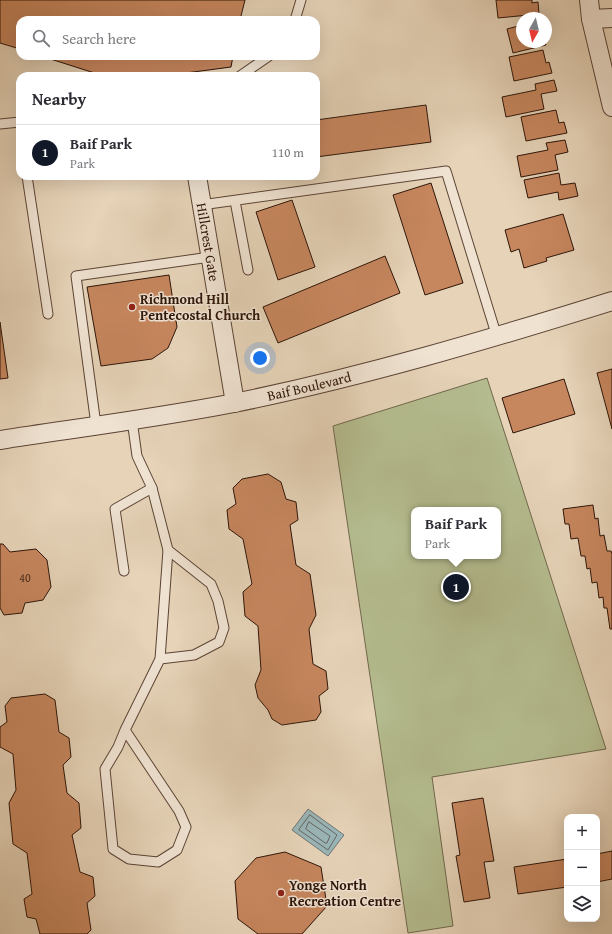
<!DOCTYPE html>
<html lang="en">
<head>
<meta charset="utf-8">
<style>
	:root { --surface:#fff; --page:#f7f7f7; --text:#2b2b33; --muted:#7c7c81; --line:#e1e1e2; --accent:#111827 }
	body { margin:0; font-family:"Gentium Book Plus",serif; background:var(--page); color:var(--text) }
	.controls { position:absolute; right:12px; bottom:12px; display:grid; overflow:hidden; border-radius:8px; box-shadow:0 4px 16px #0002 }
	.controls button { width:36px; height:36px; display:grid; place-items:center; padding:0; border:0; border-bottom:1px solid var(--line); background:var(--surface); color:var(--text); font:20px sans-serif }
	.compass { position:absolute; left:516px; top:12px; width:36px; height:36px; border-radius:50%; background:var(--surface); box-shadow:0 4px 16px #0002; rotate:188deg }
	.you { position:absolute; left:260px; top:358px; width:14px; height:14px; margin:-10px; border:3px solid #fff; border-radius:50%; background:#1a73e8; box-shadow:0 0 0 6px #1a73e833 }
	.badge { display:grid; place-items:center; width:26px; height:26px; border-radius:50%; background:var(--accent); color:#fff; font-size:13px; font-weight:700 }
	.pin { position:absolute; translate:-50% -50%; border:2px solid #fff; box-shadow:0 1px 4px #0006 }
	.popup { position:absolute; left:411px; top:507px; width:90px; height:52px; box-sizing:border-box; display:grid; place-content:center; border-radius:8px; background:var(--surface); filter:drop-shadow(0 1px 3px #0005); font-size:13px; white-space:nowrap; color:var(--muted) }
	.popup b { font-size:15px; color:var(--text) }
	.popup::after { content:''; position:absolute; left:50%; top:100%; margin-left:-8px; border:8px solid transparent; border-top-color:var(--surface) }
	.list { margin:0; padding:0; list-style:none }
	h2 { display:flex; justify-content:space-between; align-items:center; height:52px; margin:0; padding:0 16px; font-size:17px }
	h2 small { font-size:13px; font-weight:400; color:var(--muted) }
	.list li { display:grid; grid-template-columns:26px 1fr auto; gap:12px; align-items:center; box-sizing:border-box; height:56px; padding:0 16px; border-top:1px solid var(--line) }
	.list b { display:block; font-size:15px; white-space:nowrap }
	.list p { margin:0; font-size:13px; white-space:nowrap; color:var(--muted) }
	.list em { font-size:13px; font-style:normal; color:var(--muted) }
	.icon { flex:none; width:22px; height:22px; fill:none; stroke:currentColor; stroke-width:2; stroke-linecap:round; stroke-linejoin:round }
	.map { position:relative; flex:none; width:612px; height:934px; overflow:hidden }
	.search { position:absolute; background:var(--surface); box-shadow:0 4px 16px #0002; left:16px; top:16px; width:304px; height:44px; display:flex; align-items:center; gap:10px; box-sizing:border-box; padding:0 14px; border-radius:12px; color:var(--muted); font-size:15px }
	.panel { position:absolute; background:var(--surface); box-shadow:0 4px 16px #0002; left:16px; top:72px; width:304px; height:108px; border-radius:12px }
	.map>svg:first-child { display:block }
	.green { fill:#b4bc8f; stroke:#71684c; fill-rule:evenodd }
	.water { fill:#9ab6b9; stroke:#6f7673 }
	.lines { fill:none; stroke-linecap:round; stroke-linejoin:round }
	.shore { stroke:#646661; stroke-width:1 }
	.building { fill:#c6865e; stroke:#2e1509 }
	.lane-casing { stroke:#5c4435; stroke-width:11 }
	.street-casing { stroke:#5c4435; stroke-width:20 }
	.lane { stroke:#efe2d1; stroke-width:9 }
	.street { stroke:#efe2d1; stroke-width:18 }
	.poi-dot { fill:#8f2418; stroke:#efe2d1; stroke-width:1.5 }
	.labels { text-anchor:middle; stroke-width:3; stroke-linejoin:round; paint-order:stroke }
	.number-label { font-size:12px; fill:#54311e }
	.street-label { font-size:14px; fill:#2e1509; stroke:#efe2d1 }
	.poi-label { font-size:14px; font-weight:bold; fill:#2e1509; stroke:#efe2d1; text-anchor:start }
</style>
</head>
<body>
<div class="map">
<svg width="612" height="934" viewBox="0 0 612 934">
	<rect width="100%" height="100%" fill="#e6d3b8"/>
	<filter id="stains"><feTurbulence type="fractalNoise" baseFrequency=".005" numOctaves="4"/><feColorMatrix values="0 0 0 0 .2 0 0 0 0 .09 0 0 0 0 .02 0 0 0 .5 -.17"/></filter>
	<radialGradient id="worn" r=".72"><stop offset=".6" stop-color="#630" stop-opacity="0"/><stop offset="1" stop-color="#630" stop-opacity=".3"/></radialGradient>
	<path class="green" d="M 487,378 L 606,749 L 432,777 L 453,926 L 408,933 L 333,426 ZM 414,510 L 498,510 L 498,556 L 414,556 Z"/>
	<polygon class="water" points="308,809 344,835 328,856 292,830"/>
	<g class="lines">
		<g class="shore">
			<polygon points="310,815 337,835 328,850 299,830"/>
			<polygon points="309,822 330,836 327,843 325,843 306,829"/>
		</g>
	</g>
	<g class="building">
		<polygon points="0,0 245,0 240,20 20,20 20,49 0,43"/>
		<polygon points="496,0 532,0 532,3 538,2 539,14 498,18"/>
		<polygon points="522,25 522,42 545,42 546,45 513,53 507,29"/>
		<polygon points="543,50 546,63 549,62 552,73 514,81 509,57"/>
		<polygon points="41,56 233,56 231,67 163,76 104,76"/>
		<polygon points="554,80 557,91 541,94 544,109 506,117 502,97 536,90 535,84"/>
		<polygon points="426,105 431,142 316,157 316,120"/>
		<polygon points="556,110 559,123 564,122 567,133 526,141 521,117"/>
		<polygon points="565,140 568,152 555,155 558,170 521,177 517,156 548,150 546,143"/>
		<polygon points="559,173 561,185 575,183 578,196 559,200 558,192 528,198 524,180"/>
		<polygon points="431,183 463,283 425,295 393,195"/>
		<polygon points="292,200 315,267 278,280 256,212"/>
		<polygon points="563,214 574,250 546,258 547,261 524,268 519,249 511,252 505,230"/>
		<polygon points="385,256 400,293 278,343 263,307"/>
		<polygon points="169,275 177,327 168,348 152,359 101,366 87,287"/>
		<polygon points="0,322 8,378 0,379"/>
		<polygon points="612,369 612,429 597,373"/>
		<polygon points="564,379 575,414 513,433 502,398"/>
		<polygon points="268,474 281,482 286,499 296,502 298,520 290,525 296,565 310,574 316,615 309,629 313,664 326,671 328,689 319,696 321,712 316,720 282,725 272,719 268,710 258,698 255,685 261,670 258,626 245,616 243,592 252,584 243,539 229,529 227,510 236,504 233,488 242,479"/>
		<polygon points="593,505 595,519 598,518 600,536 604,535 607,551 611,551 612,554 612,629 610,629 607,608 604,608 603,597 599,598 597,582 592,583 590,568 587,569 585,556 581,556 578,538 571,539 569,524 565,524 563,509"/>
		<polygon points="0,544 3,544 10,552 36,549 47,560 51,587 43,600 25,603 22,613 4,615 0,608"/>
		<polygon points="45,694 55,700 59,732 69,738 71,757 63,765 67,793 79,803 81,828 72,835 80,872 93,877 95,896 87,903 91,930 87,934 40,934 36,919 27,917 24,899 32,894 27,853 13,844 9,803 16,790 13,754 0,747 0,727 7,722 5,706 11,698"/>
		<polygon points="483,798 494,861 484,862 490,898 464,902 456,856 460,855 452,803"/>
		<polygon points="612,851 612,879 597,882 597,854"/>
		<polygon points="285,852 321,867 327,906 302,934 258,934 238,919 235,881 256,858"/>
		<polygon points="567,859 567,887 518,894 514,867"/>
	</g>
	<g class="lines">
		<g class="lane-casing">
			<g id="lane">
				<polyline points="295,20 301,0"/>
				<polyline points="240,76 269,56"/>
				<polyline points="0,124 20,122"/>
				<polyline points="27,176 48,314"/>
				<polyline points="235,201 248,270"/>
				<polyline points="201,205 446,171 497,337"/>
				<polyline points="96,425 76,276 210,257"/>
				<polyline points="124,571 115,509 152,488"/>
				<polyline points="160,659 194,655 219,642 224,628 218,601 211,584 168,550"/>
				<polyline points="125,730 179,811 186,827 177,850 158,862 129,859 113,849 105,769 118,747 125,730 160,659 168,550 152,488 137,456 132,420"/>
			</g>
		</g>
		<g class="street-casing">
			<g id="street">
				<polyline points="589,0 591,19 612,107"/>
				<polyline points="591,19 612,18"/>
				<path id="s1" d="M 197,176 L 235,403"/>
				<path id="s2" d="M 0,440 C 78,428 157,418 234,403 C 362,377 487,340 612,301"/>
			</g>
		</g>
		<use href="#lane" class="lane"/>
		<use href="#street" class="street"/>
	</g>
	<g class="poi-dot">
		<circle cx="132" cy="307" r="4"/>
		<circle cx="281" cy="893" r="4"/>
	</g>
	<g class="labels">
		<g class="number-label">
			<text x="25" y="582">40</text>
		</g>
		<g class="street-label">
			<text dy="5" stroke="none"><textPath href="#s1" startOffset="67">Hillcrest Gate</textPath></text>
			<text dy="5" stroke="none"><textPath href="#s2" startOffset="314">Baif Boulevard</textPath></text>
		</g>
		<g class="poi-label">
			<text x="140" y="304">Richmond Hill<tspan x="140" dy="16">Pentecostal Church</tspan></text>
			<text x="289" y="890">Yonge North<tspan x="289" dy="16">Recreation Centre</tspan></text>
		</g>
	</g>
	<rect width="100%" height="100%" filter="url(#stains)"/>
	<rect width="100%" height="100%" fill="url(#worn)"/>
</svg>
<div class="controls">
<button>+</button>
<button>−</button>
<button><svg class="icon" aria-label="layers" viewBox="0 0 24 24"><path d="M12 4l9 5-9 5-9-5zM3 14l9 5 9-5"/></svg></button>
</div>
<svg class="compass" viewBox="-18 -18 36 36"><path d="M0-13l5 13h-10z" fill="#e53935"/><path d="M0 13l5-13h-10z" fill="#7c7c81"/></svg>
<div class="you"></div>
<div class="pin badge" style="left:456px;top:587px">1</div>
<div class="popup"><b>Baif Park</b>Park</div>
<div class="search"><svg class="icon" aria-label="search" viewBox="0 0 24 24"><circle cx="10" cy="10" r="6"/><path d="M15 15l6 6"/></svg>Search here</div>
<section class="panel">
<h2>Nearby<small></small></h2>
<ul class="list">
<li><span class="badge">1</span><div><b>Baif Park</b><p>Park</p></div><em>110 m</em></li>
</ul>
</section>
</div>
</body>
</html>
